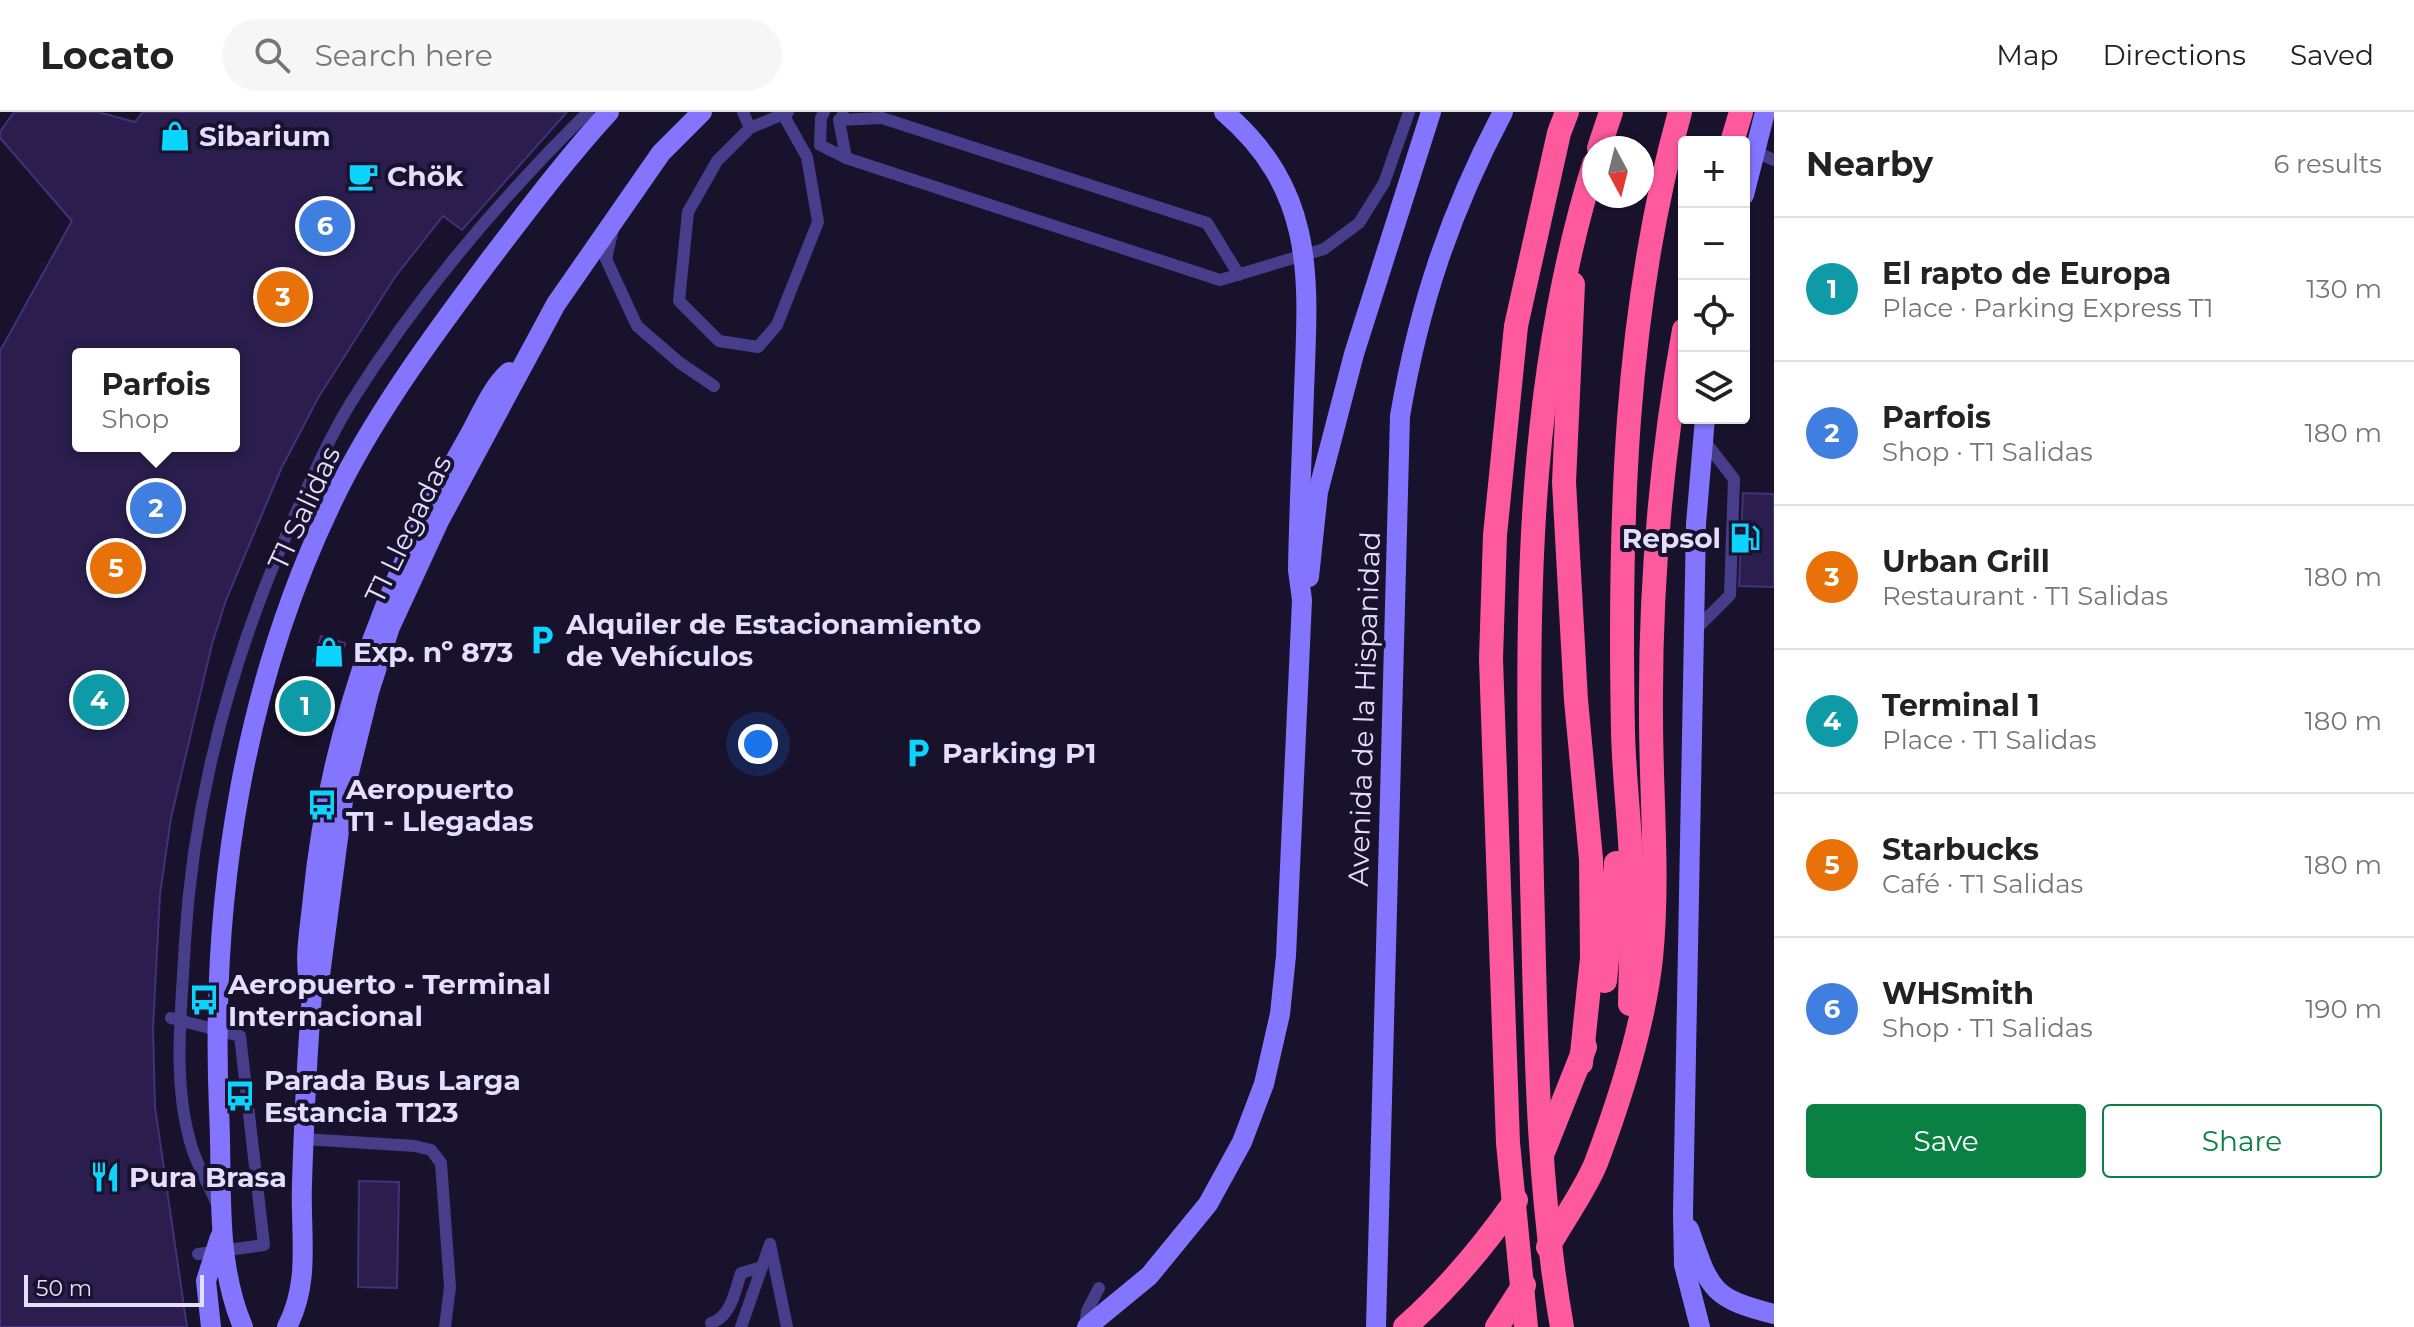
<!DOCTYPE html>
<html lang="en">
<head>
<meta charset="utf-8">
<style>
	:root { --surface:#fff; --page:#f6f6f6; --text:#222; --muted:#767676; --line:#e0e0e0; --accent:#0b8043 }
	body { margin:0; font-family:Montserrat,sans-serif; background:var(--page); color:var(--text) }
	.controls { position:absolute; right:24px; top:24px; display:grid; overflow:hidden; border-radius:8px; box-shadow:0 2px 6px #0004 }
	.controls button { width:72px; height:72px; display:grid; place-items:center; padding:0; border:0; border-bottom:2px solid var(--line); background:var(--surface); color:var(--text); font:40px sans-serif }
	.compass { position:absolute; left:1582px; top:24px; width:72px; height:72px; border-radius:50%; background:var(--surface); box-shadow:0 2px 6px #0004; rotate:173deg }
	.scale { position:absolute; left:24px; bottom:20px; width:180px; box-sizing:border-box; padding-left:8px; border:4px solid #e4deff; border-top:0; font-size:22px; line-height:28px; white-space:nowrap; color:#e4deff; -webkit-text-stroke:6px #18122d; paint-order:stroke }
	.you { position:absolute; left:758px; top:632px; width:28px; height:28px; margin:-20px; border:6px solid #fff; border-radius:50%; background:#1a73e8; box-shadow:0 0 0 12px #1a73e833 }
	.badge { display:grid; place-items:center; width:52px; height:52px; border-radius:50%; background:var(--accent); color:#fff; font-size:26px; font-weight:700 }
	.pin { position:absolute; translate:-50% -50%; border:4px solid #fff; box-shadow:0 2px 8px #0006 }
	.popup { position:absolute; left:72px; top:236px; width:168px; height:104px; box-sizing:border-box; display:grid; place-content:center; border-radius:8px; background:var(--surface); filter:drop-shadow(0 2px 6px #0005); font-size:26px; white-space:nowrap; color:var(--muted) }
	.popup b { font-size:30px; color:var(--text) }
	.popup::after { content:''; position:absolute; left:50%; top:100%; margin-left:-16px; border:16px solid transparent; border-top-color:var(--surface) }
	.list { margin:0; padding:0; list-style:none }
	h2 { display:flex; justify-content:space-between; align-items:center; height:104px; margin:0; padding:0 32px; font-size:34px }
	h2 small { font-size:26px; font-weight:400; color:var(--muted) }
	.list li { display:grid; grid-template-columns:52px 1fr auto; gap:24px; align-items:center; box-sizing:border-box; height:144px; padding:0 32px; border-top:2px solid var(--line) }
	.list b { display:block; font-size:30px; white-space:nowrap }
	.list p { margin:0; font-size:26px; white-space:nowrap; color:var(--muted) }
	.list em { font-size:26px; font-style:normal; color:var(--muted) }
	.actions { display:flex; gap:16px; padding:24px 32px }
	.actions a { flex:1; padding:18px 0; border:2px solid var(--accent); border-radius:8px; text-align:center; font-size:28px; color:var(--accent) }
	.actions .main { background:var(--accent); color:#fff }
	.icon { flex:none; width:44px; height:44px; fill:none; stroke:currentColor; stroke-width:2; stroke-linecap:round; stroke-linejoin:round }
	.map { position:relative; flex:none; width:1774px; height:1215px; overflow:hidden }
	header { display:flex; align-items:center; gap:48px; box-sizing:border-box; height:112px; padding:0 40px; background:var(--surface); border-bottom:2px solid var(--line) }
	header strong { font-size:38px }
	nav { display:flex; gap:44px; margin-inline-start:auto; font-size:28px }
	.search { width:560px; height:72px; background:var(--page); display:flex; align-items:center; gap:20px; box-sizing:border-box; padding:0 28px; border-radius:44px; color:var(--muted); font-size:30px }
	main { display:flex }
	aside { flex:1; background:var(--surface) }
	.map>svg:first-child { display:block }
	.building { fill:#2b1e4e; stroke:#44307a; stroke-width:2; fill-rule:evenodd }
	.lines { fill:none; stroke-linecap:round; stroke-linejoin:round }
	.lane { stroke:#463d8b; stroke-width:12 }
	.secondary { stroke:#8375fe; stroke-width:20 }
	.highway { stroke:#fe599c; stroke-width:24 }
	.labels { text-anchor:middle; stroke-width:8; stroke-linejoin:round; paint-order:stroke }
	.poi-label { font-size:28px; font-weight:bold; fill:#e4deff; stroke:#18122d; text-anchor:start }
	.street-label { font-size:28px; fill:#e4deff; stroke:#18122d }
</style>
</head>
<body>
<header>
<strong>Locato</strong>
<div class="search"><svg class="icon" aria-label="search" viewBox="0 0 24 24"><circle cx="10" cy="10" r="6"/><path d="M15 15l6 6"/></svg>Search here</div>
<nav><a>Map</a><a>Directions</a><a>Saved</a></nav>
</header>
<main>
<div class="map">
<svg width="1774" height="1215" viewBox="0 0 1774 1215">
	<rect width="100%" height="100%" fill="#18122d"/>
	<g class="building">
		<path d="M 14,0 L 98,0 L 135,10 L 143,0 L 567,0 L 462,118 L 443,104 L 395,165 L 318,286 L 281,357 L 226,488 L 212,532 L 171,706 L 160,782 L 153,916 L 155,995 L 187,1215 L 0,1215 L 0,239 L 72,109 L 0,26 L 0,20 ZM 78,242 L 234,242 L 234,334 L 78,334 Z"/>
		<polygon points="1743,381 1774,382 1774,475 1739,474"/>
		<polygon points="321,524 345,531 338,556 313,549"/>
		<polygon points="359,1069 399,1070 397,1176 358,1175"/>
	</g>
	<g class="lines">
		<g class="lane">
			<polyline points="743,0 750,16"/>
			<polyline points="824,0 821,6 820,33 846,46 1220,168 1324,137 1359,111 1384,71 1409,0"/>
			<polyline points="843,3 839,8 846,46"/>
			<polyline points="784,4 807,45 818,110 777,213 758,235 719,229 679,189 688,100 717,49 750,16 788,0"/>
			<polyline points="839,8 882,6 1207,111 1239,163"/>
			<polyline points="1754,39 1774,48"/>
			<polyline points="613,117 606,147 637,214 680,251 714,274"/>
			<polyline points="1694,519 1730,483 1734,367 1703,327"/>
			<polyline points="171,906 240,924 264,1133 198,1142"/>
			<polyline points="304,1027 415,1034 431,1038 441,1051 450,1175 445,1215"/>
			<path d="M 216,1090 C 208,1071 195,1050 190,1029 C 172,966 182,893 185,829 C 194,683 232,545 291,412 C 309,372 327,330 350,292 C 416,186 499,88 588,0"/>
			<polyline points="770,1132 787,1215"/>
			<path d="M 711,1211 C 731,1205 735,1179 741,1161 L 762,1155"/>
			<polyline points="741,1215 770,1132"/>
			<polyline points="1085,1215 1087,1199 1099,1176"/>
		</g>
		<g class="secondary">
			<polyline points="1744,83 1765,0"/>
			<polyline points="1309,465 1318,380 1354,242 1431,0"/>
			<path d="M 312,882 C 302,851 310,818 313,785 C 329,621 387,464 470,322 C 481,302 492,275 509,260"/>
			<path d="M 1689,1117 C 1710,1177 1710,1186 1774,1202"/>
			<polyline points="211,1215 206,1169 220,1125"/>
			<path d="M 243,1215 C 214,1147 223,1070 219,998 C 210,784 243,566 341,372 C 381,294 435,221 488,150 C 527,99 566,47 609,0"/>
			<path d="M 287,1215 C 311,1169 300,1122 302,1071 C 304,1008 307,945 312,882 L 320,863 L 344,681 L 369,580 L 390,515 L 439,409 L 556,192 L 661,41 L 702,0"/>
			<path d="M 1087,1215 L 1149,1164 L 1208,1092 L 1242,1030 L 1264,972 L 1280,902 L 1286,844 L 1302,488 L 1298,458 C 1299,399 1302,340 1304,280 C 1308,168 1318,81 1224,0"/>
			<path d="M 1376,1215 L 1400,304 C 1419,193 1450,100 1503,0"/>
			<polyline points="1700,1215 1684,1153 1683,1101 1696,412 1705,306"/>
		</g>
		<g class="highway">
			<polyline points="1732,30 1741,0"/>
			<polyline points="1599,36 1611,0"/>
			<polyline points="1573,172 1564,370 1576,588 1591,747 1592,846 1581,951"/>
			<polyline points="1605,869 1616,751"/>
			<path d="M 1630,892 C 1631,844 1633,795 1631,747 C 1629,704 1624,662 1623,620 C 1619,414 1624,199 1680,0"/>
			<polyline points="1544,1038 1585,935"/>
			<path d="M 1548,1135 C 1563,1108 1584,1080 1596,1051 C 1619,990 1644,911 1651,846 C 1659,766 1651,684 1651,604 C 1650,476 1661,345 1684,218"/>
			<path d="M 1405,1215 C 1448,1177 1483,1135 1516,1088"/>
			<polyline points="1497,1215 1524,1173"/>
			<polyline points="1526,1215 1508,1031 1491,547 1495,423 1516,214 1559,21 1567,0"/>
			<path d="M 1562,1215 C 1536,1068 1536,918 1532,770 C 1527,526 1521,288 1594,52"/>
		</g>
	</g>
	<defs>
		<g id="shop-bare" transform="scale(2.4)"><path d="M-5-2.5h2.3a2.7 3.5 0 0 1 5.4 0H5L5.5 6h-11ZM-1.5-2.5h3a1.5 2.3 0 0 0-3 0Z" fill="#0bd4fe" stroke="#18122d" stroke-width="2.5" paint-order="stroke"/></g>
		<g id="cafe-bare" transform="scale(2.4)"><path d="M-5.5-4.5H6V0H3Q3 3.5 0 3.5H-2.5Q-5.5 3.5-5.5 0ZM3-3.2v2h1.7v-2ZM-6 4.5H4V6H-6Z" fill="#0bd4fe" stroke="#18122d" stroke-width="2.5" paint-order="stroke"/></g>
		<g id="fuel-bare" transform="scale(2.4)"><path d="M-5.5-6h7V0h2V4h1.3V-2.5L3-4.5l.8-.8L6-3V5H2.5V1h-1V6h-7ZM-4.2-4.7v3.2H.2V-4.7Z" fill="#0bd4fe" stroke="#18122d" stroke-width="2.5" paint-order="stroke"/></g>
		<g id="parking-bare" transform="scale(2.4)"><path d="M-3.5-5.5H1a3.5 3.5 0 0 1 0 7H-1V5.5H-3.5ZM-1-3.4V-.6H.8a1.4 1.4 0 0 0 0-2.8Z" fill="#0bd4fe" stroke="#18122d" stroke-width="2.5" paint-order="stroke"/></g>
		<g id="bus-bare" transform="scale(2.4)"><path d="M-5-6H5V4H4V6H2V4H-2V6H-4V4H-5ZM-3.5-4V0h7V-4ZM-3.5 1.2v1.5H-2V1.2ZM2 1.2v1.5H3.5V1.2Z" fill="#0bd4fe" stroke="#18122d" stroke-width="2.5" paint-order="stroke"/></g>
		<g id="restaurant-bare" transform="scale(2.4)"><path d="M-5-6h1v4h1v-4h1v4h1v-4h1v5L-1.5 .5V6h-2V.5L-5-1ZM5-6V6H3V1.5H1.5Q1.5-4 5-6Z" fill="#0bd4fe" stroke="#18122d" stroke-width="2.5" paint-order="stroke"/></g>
	</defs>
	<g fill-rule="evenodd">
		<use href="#shop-bare" x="175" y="24"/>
		<use href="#cafe-bare" x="363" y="64"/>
		<use href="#fuel-bare" x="1745" y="426"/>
		<use href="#parking-bare" x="542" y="528"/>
		<use href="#shop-bare" x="329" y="540"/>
		<use href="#parking-bare" x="918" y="641"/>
		<use href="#bus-bare" x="322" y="693"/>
		<use href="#bus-bare" x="204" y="888"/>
		<use href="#bus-bare" x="240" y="984"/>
		<use href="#restaurant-bare" x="105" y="1065"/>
	</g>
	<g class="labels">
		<g class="poi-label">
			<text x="199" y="34">Sibarium</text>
			<text x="387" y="74">Chök</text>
			<text x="1721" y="436" text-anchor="end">Repsol</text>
			<text x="566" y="522">Alquiler de Estacionamiento<tspan x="566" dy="32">de Vehículos</tspan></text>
			<text x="353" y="550">Exp. nº 873</text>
			<text x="942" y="651">Parking P1</text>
			<text x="346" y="687">Aeropuerto<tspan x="346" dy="32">T1 - Llegadas</tspan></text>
			<text x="228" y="882">Aeropuerto - Terminal<tspan x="228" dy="32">Internacional</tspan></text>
			<text x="264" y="978">Parada Bus Larga<tspan x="264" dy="32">Estancia T123</tspan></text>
			<text x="129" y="1075">Pura Brasa</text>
		</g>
		<g class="street-label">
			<text transform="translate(304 396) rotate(-65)" y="10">T1 Salidas</text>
			<text transform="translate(408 417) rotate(-64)" y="10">T1 Llegadas</text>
			<text transform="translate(1364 597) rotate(-88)" y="10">Avenida de la Hispanidad</text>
		</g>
	</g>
</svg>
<div class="controls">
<button>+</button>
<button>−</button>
<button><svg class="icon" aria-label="locate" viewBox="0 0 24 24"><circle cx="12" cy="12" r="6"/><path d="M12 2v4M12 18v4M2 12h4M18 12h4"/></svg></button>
<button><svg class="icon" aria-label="layers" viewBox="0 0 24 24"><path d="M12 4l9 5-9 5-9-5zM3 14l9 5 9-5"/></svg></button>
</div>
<svg class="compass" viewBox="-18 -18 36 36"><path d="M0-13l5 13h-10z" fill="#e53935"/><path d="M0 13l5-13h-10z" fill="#767676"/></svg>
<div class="scale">50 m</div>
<div class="you"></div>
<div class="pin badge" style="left:305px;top:594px;background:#0f9aa8">1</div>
<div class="pin badge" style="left:156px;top:396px;background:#3f7fe0">2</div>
<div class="popup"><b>Parfois</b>Shop</div>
<div class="pin badge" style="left:283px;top:185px;background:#e8710a">3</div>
<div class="pin badge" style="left:99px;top:588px;background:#0f9aa8">4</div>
<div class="pin badge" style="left:116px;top:456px;background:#e8710a">5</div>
<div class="pin badge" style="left:325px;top:114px;background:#3f7fe0">6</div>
</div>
<aside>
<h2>Nearby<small>6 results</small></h2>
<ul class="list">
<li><span class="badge" style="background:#0f9aa8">1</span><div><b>El rapto de Europa</b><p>Place · Parking Express T1</p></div><em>130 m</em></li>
<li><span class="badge" style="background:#3f7fe0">2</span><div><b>Parfois</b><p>Shop · T1 Salidas</p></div><em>180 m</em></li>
<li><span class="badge" style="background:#e8710a">3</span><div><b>Urban Grill</b><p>Restaurant · T1 Salidas</p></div><em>180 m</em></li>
<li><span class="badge" style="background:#0f9aa8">4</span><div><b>Terminal 1</b><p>Place · T1 Salidas</p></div><em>180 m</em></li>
<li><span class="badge" style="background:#e8710a">5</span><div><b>Starbucks</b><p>Café · T1 Salidas</p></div><em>180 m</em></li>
<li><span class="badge" style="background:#3f7fe0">6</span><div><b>WHSmith</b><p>Shop · T1 Salidas</p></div><em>190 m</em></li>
</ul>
<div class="actions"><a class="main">Save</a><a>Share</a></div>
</aside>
</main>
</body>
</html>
